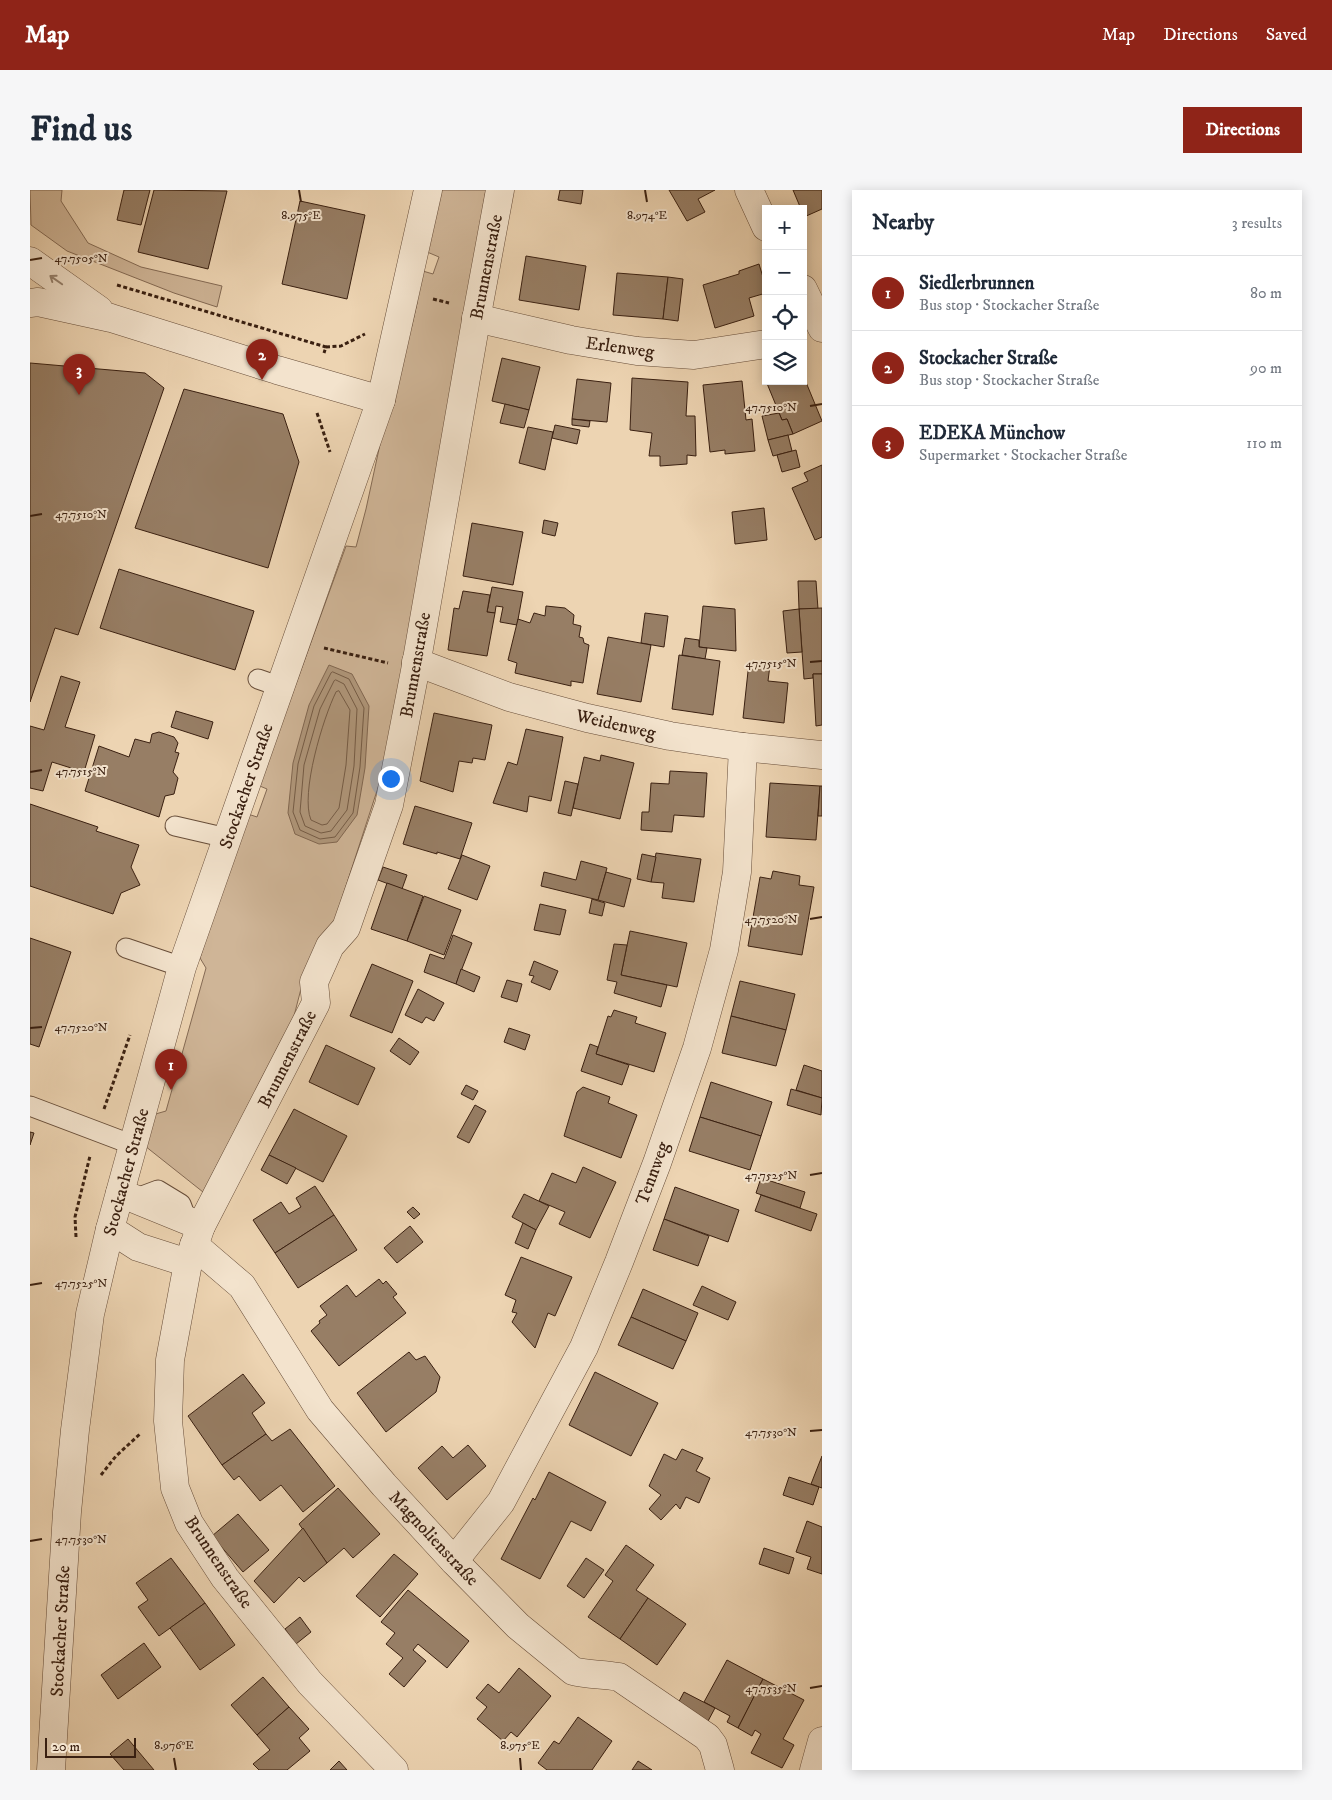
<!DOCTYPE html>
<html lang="en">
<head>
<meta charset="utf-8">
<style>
	:root { --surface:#fff; --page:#f6f6f7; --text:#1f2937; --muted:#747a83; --line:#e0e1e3; --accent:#8f2418 }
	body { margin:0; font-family:"IM FELL DW Pica",serif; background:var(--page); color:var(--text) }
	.controls { position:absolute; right:15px; top:15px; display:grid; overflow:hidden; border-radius:0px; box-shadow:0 2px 12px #0003 }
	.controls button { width:45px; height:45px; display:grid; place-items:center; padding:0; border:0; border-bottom:1px solid var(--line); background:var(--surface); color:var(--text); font:25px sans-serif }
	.scale { position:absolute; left:15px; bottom:12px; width:91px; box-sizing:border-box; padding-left:5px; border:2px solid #3a2011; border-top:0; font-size:14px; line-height:18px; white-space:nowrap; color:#3a2011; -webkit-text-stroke:4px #f3e3cd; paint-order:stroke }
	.you { position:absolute; left:360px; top:588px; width:18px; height:18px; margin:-12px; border:4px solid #fff; border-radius:50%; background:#1a73e8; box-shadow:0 0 0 8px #1a73e833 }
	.badge { display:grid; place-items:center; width:32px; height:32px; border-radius:50%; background:var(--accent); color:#fff; font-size:16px; font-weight:700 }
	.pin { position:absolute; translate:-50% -41px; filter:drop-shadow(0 1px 2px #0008) }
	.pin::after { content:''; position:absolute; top:26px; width:18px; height:15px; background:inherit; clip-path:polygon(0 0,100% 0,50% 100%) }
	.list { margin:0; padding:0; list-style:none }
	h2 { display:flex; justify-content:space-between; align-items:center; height:65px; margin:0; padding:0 20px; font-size:21px }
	h2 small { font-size:16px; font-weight:400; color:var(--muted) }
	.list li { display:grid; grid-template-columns:32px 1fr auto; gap:15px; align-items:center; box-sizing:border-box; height:75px; padding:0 20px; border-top:1px solid var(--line) }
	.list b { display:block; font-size:19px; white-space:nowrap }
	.list p { margin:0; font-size:16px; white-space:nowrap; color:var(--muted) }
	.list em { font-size:16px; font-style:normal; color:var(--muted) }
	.icon { flex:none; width:28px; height:28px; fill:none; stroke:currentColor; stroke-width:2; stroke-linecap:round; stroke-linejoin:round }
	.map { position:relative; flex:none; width:792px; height:1580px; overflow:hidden; border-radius:0px }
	header { display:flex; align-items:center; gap:30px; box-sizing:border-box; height:70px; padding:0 25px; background:var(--accent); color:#fff }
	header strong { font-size:24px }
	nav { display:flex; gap:28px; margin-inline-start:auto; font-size:18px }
	.intro { display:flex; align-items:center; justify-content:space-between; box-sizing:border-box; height:120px; padding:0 30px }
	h1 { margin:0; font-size:35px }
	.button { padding:12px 22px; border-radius:0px; background:var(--accent); color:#fff; font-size:18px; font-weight:700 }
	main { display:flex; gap:30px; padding:0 30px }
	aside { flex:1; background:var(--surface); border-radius:0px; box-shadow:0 2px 12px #0003 }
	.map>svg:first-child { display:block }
	.green { fill:#cfb597; stroke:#846a54 }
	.water { fill:#b0977b; stroke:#816751 }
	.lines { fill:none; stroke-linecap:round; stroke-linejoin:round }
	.shore { stroke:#755c46; stroke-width:1 }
	.building { fill:#977e65; stroke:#3a2011 }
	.service-casing { stroke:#674d39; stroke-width:21 }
	.minor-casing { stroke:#674d39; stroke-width:29 }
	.path { stroke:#3a2011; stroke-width:3; stroke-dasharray:4 2.5; stroke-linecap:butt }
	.service { stroke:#f3e3cd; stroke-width:19 }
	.minor { stroke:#f3e3cd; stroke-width:28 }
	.oneway { stroke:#96826f }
	.ticks { fill:none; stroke:#3a2011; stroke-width:2 }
	.labels { text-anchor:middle; stroke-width:4; stroke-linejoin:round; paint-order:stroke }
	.street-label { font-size:18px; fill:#3a2011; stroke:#f3e3cd }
	.ticks-label { font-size:12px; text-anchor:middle; fill:#3a2011; stroke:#f3e3cd; stroke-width:4; stroke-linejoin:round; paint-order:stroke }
</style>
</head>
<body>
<header>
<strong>Map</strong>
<nav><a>Map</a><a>Directions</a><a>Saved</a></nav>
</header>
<div class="intro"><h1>Find us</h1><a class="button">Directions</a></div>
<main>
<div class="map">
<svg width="792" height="1580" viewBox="0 0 792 1580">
	<rect width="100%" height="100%" fill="#edd4b2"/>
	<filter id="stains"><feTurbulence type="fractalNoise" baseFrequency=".004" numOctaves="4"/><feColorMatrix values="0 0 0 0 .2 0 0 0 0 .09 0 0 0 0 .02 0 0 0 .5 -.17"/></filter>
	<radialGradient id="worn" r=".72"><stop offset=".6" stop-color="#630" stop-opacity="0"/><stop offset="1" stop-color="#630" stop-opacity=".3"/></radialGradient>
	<g class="green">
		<polygon points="0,0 32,0 31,11 58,53 111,77 192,96 187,117 144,103 37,61 1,35"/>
		<polygon points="403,0 456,0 388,407 356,573 304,733 291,745 273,791 264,826 173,1002 115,956 122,925 136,921 176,778 170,768 215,623 227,627 237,599 225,594 244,554 316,356 326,357 336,319 375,139 381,139 387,113 386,79 403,84 409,67 390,59"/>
	</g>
	<polygon class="water" points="299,475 322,484 339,516 335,578 327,625 307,652 289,654 265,644 258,623 263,573 279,515"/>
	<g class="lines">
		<g class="shore">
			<polygon points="303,482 319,489 334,518 330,577 323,623 305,647 290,649 270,640 263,622 268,574 284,516 301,483"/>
			<polygon points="306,490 314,494 327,519 324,576 317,620 301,641 291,643 275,636 270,622 274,575 290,519 304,491"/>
			<path d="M 309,501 L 320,520 L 316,575 L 309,618 L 297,634 L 292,635 L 281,630 C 270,604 293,528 306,502 Z"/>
		</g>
	</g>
	<g class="building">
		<polygon points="94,0 120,0 111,35 87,30"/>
		<polygon points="124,0 197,1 178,79 108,62"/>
		<polygon points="530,0 553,0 551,14 528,10"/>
		<polygon points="639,0 685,0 668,9 675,22 657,31"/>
		<polygon points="763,0 792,0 792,19 774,27 773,19 771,19"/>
		<polygon points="270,11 335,25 317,109 252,94"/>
		<polygon points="496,66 556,76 549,120 489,110"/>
		<polygon points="729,74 736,97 736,103 719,108 724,126 685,138 673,95 709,84 709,81"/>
		<polygon points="587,83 638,87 633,129 583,125"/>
		<polygon points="638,87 653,89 648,131 633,129"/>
		<polygon points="472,168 510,177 499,220 462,211"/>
		<polygon points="0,173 115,183 134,198 48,445 25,438 0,512"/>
		<polygon points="773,185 792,231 763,244 757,229 752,230 736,191 773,191"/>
		<polygon points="602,188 658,192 656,226 665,226 666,266 657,265 657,274 630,276 630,266 619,266 622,243 600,240"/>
		<polygon points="547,189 581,193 577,232 542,229"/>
		<polygon points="712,191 716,230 722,229 725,261 695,264 695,260 680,262 673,195"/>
		<polygon points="154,199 253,224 269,272 238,378 105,338"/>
		<polygon points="475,214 499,220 494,238 470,233"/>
		<polygon points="749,223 752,230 757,229 763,244 738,250 732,226"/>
		<polygon points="542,229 560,231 559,237 542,235"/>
		<polygon points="525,235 550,240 547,254 522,248"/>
		<polygon points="498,237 523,242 515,280 489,273"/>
		<polygon points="758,245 762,261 743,266 738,250"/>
		<polygon points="766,260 770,277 752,282 747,265"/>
		<polygon points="792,275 792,347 785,350 762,298 778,291 774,283"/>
		<polygon points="734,318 737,350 705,354 702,322"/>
		<polygon points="514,330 528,333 525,346 512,343"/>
		<polygon points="442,333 493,342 483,395 433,386"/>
		<polygon points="89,379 224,421 205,480 70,438"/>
		<polygon points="768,391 786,391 788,419 769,419"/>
		<polygon points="462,397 493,402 487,435 470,432 473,417 466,416 465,423 457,422"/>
		<polygon points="433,401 460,405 457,422 465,423 457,466 418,460 424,418 429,419"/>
		<polygon points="516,416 535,418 544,425 543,434 551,436 549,447 553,448 554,453 559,455 553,493 541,491 541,496 485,483 487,473 478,470 488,429 500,433 504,423 515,426"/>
		<polygon points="673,416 705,419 706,461 669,457"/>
		<polygon points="792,418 792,484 783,484 783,488 774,489 769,419"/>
		<polygon points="769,419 772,462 757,463 753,421"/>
		<polygon points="615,423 638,426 634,457 611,453"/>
		<polygon points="578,447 621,455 611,512 567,504"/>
		<polygon points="655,448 669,450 669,457 677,458 675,469 652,465"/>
		<polygon points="649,465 690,471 683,525 642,519"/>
		<polygon points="719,472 740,475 738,491 758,493 754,533 713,528"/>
		<polygon points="783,484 792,484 792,535 786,536"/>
		<polygon points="31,486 50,492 35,537 65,545 54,582 22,572 13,601 0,598 0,536 14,540"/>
		<polygon points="146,521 183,532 178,549 141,537"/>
		<polygon points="404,523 462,535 455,570 443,568 442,573 429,571 423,602 390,591"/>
		<polygon points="496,539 533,547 521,611 499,606 497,622 463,613 478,572 487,575"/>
		<polygon points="129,542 144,547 148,553 145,562 149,563 143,582 148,588 144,604 135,606 129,627 55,601 69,556 99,567 105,549 120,553 122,544"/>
		<polygon points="571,565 604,573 590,629 543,618 554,567 570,571"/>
		<polygon points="640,581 677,583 674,627 644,625 642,642 611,640 612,622 619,622 621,593 639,594"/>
		<polygon points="535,591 548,594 541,626 528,623"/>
		<polygon points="740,593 790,596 786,650 736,647"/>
		<polygon points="790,596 792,596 792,626 788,626"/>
		<polygon points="0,614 68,637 66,641 109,655 101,677 110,695 91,703 83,724 0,696"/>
		<polygon points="385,616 442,633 430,669 407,662 407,664 373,654"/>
		<polygon points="626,663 671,669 664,712 632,708 634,693 621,692"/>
		<polygon points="612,664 626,667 621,692 607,689"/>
		<polygon points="432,665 460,676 447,710 418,699"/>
		<polygon points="551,671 577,678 568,710 511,696 514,682 546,690"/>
		<polygon points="353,677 377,685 372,699 348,690"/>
		<polygon points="743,681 770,686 769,695 784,697 772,765 718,756 730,687 741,689"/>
		<polygon points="576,682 601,689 594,717 568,710"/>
		<polygon points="357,693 393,706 377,751 341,739"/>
		<polygon points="394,706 431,720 414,765 377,751"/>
		<polygon points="562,709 575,713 572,726 559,723"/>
		<polygon points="510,714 536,720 530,745 504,740"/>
		<polygon points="600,741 657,753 647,797 591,785"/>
		<polygon points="423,745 442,753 426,794 394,782 400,764 414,769"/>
		<polygon points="0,748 41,762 9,857 0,854"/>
		<polygon points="584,754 597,755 591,785 637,795 631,817 584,803 587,792 577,790"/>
		<polygon points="504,771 528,781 520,800 501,792 504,786 499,785"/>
		<polygon points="342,774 383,791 362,843 320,826"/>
		<polygon points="431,779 450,787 444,802 426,794"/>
		<polygon points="477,790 492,794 487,812 471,807"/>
		<polygon points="710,791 765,804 756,840 701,826"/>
		<polygon points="388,799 414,813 404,831 396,827 392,833 375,825"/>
		<polygon points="584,820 607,827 605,833 636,843 624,882 566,864 578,826 581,827"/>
		<polygon points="701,826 756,840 746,876 692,863"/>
		<polygon points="479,838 500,845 495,860 474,852"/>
		<polygon points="369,848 389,862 380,875 360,861"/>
		<polygon points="560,854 568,857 566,864 599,875 592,895 551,881"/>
		<polygon points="296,855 345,878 328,915 279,892"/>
		<polygon points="774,875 792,881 792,908 766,900"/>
		<polygon points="681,892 742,912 731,946 670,927"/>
		<polygon points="436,895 448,901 443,910 431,904"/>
		<polygon points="553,897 580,907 578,913 607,925 591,968 534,946 547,902"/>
		<polygon points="761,899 792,908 791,925 757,915"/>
		<polygon points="445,915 456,921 439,953 427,947"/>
		<polygon points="264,919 317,946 293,992 239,965"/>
		<polygon points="670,927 731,946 720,980 659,961"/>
		<polygon points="0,942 4,943 0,955"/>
		<polygon points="239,965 266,978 257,994 231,980"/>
		<polygon points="553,977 586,992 560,1048 529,1034 535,1022 509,1011 522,983 546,993"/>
		<polygon points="731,988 775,1002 770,1018 726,1003"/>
		<polygon points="285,996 304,1025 245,1063 223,1030 251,1012 259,1024 271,1017 266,1008"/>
		<polygon points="645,997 709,1020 698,1052 634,1029"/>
		<polygon points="494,1004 519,1016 506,1040 482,1027"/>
		<polygon points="731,1005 787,1024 781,1041 725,1021"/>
		<polygon points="383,1017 390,1024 384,1029 377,1022"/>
		<polygon points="304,1025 327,1060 268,1098 245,1063"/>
		<polygon points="634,1029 679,1046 668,1076 623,1060"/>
		<polygon points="493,1033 506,1040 498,1059 485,1053"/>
		<polygon points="380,1036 393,1052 367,1073 354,1058"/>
		<polygon points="491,1067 542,1087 525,1126 518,1123 505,1158 482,1132 487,1123 482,1122 486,1110 475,1105"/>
		<polygon points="349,1089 353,1094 356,1091 367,1104 363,1107 376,1123 309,1176 281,1141 290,1133 289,1131 297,1125 290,1116 317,1095 326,1107"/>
		<polygon points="672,1096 706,1112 698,1130 663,1115"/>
		<polygon points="613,1099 668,1123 656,1151 601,1127"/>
		<polygon points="601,1127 656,1151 643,1179 588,1155"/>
		<polygon points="379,1162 386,1170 395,1166 410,1187 406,1202 356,1242 327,1203"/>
		<polygon points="565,1182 628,1213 601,1266 539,1235"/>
		<polygon points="213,1184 235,1213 222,1223 236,1244 192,1275 158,1226"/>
		<polygon points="260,1239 305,1296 273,1322 251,1295 230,1311 209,1286 204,1290 192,1275 236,1244 242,1251"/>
		<polygon points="438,1255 456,1276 417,1310 388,1278 412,1256 423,1268"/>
		<polygon points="652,1259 673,1268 666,1281 680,1288 669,1313 656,1307 650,1319 646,1314 631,1330 619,1319 631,1305 619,1296 634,1264 646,1270"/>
		<polygon points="792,1266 792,1298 781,1294"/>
		<polygon points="519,1282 576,1312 561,1341 541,1331 510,1389 471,1369 503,1308 505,1310"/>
		<polygon points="759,1287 789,1297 783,1315 753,1305"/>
		<polygon points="308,1298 350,1344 323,1368 314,1358 297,1373 269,1334"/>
		<polygon points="208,1324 239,1360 213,1382 182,1346"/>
		<polygon points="777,1331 792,1337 792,1384 777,1379 781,1367 766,1362"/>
		<polygon points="273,1338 297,1373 274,1392 269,1387 244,1413 224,1391"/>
		<polygon points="596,1355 624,1375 606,1400 618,1408 590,1449 558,1427 583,1391 575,1385"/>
		<polygon points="734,1358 764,1368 759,1384 729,1374"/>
		<polygon points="364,1364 388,1384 350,1427 326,1406"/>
		<polygon points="141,1368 175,1413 129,1446 108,1417 118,1410 106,1393"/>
		<polygon points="556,1368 574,1380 554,1408 537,1396"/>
		<polygon points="378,1400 439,1451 417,1478 388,1454 383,1460 396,1471 374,1497 359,1484 373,1468 356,1454 365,1443 351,1432"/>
		<polygon points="618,1408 656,1434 627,1475 590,1449"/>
		<polygon points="175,1413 205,1455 170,1480 140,1438"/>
		<polygon points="270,1427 281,1442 266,1454 255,1439"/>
		<polygon points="114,1453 131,1477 88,1509 71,1485"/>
		<polygon points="697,1470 733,1489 708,1538 697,1532 700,1526 674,1512"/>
		<polygon points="489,1478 521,1506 487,1547 481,1542 473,1551 447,1529 457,1517 446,1508 458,1494 469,1503"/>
		<polygon points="233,1487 259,1517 227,1545 201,1515"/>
		<polygon points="733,1489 774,1510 753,1549 764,1555 752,1578 721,1563 731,1544 725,1540 722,1546 708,1538"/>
		<polygon points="654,1502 685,1518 677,1533 646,1517"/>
		<polygon points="259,1517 279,1539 269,1548 280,1561 257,1580 229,1580 223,1574 240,1560 227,1545"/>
		<polygon points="548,1527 582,1551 562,1580 517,1580 508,1573 524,1551 529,1554"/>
		<polygon points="98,1549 124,1580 94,1580 80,1564"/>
		<polygon points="309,1571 317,1580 300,1580"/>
		<polygon points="608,1571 622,1580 602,1580"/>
	</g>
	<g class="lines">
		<g class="service-casing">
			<g id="service">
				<polyline points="228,489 251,497"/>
				<polyline points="145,636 197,648"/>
				<polyline points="96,758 152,777"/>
				<polyline points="0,916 103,955"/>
				<polyline points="104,1009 128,1000 151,1014 157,1030"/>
			</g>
		</g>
		<g class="minor-casing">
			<g id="minor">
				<polyline points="719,0 736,37"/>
				<polyline points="0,71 69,120"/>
				<polyline points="773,99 792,138"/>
				<polyline points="0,113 8,112 81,128 247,180 351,210"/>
				<polyline points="446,128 541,150 607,161 664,165 736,154"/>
				<polyline points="386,472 479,507 557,528 640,546 713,557 792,565"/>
				<polyline points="90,1003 171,1036"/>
				<polyline points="80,1039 108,1057 158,1073"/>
				<path d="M 164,1055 L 212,1096 L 290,1220 L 354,1295 L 424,1371 L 488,1436 L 543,1481 C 558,1485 573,1484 589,1487 L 677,1547 L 683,1555 L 690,1580"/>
				<polyline points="424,1371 471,1312 554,1157 589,1072 627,973 667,858 694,760 707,682 713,557"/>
				<polyline points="21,1580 37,1322 45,1240 60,1124 80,1039 152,777 351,210 398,0"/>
				<polyline points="364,1580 280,1493 195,1388 159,1333 145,1298 138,1231 140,1170 158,1073 171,1036 286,813 284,792 300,756 316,738 359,615 385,481 448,119 470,0"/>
				<polyline points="784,1580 792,1551"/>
			</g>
		</g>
		<g class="path">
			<polyline points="87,95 296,157 294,163"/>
			<polyline points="403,109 419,113"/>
			<polyline points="296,157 311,156 335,144"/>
			<polyline points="287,223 300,262"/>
			<polyline points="294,458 358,473"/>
			<polyline points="74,919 100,845"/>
			<polyline points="46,1047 45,1027 60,966"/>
			<polyline points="71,1285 86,1266 110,1244"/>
		</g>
		<use href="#service" class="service"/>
		<use href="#minor" class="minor"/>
	</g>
	<defs><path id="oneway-shaft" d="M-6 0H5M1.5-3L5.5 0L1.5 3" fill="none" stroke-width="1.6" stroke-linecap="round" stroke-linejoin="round" transform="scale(1.25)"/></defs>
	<use class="oneway" href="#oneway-shaft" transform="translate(26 90) rotate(-145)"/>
	<path class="ticks" d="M 269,0 L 271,12M 615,0 L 617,12M 0,70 L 12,68M 780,216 L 792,214M 0,326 L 12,324M 780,472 L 792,471M 0,582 L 12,580M 780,729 L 792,727M 0,838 L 12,837M 780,985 L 792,983M 0,1095 L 12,1093M 780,1241 L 792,1240M 0,1351 L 12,1349M 780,1498 L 792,1496M 144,1568 L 146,1580M 490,1568 L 491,1580"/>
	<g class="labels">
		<g class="street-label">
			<text transform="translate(456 77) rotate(-79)" y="6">Brunnenstraße</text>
			<text transform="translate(590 157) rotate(8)" y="6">Erlenweg</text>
			<text transform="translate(385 475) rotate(-80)" y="6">Brunnenstraße</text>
			<text transform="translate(586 534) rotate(13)" y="6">Weidenweg</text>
			<text transform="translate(216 596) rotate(-71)" y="6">Stockacher Straße</text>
			<text transform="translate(257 869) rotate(-63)" y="6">Brunnenstraße</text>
			<text transform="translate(96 982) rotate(-75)" y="6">Stockacher Straße</text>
			<text transform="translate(622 983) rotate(-70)" y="6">Tennweg</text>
			<text transform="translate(404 1348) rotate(47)" y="6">Magnolienstraße</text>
			<text transform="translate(189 1372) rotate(56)" y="6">Brunnenstraße</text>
			<text transform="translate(30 1441) rotate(-87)" y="6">Stockacher Straße</text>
		</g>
	</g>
	<g class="ticks-label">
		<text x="271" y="29">8.975°E</text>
		<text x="617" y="29">8.974°E</text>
		<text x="51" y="72">47.7505°N</text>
		<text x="741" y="221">47.7510°N</text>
		<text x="51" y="328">47.7510°N</text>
		<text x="741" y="477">47.7515°N</text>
		<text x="51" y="585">47.7515°N</text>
		<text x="741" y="733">47.7520°N</text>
		<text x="51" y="841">47.7520°N</text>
		<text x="741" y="989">47.7525°N</text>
		<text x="51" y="1097">47.7525°N</text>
		<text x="741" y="1246">47.7530°N</text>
		<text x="51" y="1353">47.7530°N</text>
		<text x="741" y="1502">47.7535°N</text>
		<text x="144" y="1559">8.976°E</text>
		<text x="490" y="1559">8.975°E</text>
	</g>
	<rect width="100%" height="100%" filter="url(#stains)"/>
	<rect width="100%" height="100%" fill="url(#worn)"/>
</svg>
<div class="controls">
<button>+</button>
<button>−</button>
<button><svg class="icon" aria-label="locate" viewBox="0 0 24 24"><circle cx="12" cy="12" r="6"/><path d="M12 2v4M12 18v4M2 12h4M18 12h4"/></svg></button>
<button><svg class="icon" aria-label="layers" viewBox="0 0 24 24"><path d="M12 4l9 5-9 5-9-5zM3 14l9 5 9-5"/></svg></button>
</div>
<div class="scale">20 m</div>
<div class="you"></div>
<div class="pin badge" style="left:141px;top:900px">1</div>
<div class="pin badge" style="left:232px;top:190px">2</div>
<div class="pin badge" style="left:49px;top:205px">3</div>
</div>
<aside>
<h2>Nearby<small>3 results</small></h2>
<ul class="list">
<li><span class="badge">1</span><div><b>Siedlerbrunnen</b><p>Bus stop · Stockacher Straße</p></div><em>80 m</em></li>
<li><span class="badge">2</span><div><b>Stockacher Straße</b><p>Bus stop · Stockacher Straße</p></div><em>90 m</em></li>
<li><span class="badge">3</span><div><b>EDEKA Münchow</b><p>Supermarket · Stockacher Straße</p></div><em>110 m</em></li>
</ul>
</aside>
</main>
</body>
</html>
